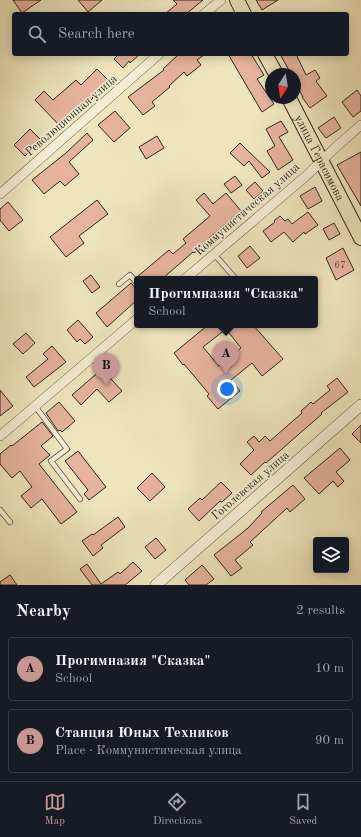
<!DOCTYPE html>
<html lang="en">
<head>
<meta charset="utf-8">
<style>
	:root { --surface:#171b24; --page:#20242c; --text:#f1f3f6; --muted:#9ea1a6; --line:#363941; --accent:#c59692 }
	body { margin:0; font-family:"Old Standard TT",serif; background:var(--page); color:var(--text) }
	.controls { position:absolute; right:12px; bottom:12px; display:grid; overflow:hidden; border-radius:4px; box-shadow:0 2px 10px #0003 }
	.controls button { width:36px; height:36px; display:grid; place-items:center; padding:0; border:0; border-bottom:1px solid var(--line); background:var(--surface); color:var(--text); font:20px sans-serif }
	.compass { position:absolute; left:265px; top:68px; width:36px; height:36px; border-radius:50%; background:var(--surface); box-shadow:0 2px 10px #0003; rotate:192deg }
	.you { position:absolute; left:227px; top:389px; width:14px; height:14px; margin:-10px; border:3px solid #fff; border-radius:50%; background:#1a73e8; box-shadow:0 0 0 6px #1a73e833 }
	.badge { display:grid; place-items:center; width:26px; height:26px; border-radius:50%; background:var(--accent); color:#111; font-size:13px; font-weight:700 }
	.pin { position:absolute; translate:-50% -33px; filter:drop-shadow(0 1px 2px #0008) }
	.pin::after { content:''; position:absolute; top:21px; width:14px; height:12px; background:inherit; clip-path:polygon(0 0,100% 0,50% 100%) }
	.popup { position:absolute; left:134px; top:276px; width:184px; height:52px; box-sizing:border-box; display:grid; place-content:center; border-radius:4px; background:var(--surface); filter:drop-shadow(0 1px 3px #0005); font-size:13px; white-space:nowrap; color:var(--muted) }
	.popup b { font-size:15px; color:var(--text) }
	.popup::after { content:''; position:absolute; left:50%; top:100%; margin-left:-8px; border:8px solid transparent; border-top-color:var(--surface) }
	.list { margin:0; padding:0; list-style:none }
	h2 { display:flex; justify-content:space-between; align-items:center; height:52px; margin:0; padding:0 16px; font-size:17px }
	h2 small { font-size:13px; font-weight:400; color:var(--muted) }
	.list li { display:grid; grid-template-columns:26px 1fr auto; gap:12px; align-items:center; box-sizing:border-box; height:64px; margin:0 8px 8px; padding:0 8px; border:1px solid var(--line); border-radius:4px }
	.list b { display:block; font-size:15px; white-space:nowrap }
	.list p { margin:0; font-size:13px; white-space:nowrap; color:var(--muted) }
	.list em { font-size:13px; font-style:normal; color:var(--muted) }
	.icon { flex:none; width:22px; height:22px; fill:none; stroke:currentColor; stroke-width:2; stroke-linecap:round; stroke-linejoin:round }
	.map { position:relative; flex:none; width:361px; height:585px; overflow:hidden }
	.search { position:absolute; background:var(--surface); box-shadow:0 2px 10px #0003; left:12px; right:12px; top:12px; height:44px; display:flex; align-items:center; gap:10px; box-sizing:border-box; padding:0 14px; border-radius:4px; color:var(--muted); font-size:15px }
	.sheet { height:196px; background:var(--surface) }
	nav { display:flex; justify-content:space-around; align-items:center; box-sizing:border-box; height:56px; border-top:1px solid var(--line); background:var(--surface); font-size:11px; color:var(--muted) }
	nav a { display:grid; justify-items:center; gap:2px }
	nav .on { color:var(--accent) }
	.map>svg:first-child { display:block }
	.building { fill:#e6b49d; stroke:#30251d; fill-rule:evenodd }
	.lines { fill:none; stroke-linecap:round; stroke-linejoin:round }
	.service-casing { stroke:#605545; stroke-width:6 }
	.minor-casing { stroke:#605545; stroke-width:10 }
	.tertiary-casing { stroke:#605545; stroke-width:12 }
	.primary-casing { stroke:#30251d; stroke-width:16 }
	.service { stroke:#f5eed4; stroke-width:4.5 }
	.minor { stroke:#f5eed4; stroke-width:9 }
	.tertiary { stroke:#f5eed4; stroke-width:11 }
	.primary { stroke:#efe5bd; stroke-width:14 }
	.labels { text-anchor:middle; stroke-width:3; stroke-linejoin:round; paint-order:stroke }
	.number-label { font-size:10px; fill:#5e493d }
	.street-label { font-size:12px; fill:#30251d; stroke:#f5eed4 }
</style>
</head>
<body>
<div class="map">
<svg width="361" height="585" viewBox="0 0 361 585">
	<rect width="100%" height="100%" fill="#efe5bd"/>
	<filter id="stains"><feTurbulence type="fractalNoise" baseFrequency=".005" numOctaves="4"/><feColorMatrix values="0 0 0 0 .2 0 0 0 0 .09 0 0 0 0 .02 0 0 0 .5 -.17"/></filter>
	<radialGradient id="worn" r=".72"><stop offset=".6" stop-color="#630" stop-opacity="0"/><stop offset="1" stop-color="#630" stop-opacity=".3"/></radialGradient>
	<g class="building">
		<polygon points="13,0 41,0 22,13"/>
		<polygon points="78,0 102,0 88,12"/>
		<polygon points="173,0 203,0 186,14 165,14 177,4"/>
		<polygon points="256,0 278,0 262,10"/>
		<polygon points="119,54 140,54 130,63 129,61 123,68 114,59"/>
		<polygon points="179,54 205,54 197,60 201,65 187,76 184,72 169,86 170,87 152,102 155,106 143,115 128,97 164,70 163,69"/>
		<polygon points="228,54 251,54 264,75 257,79 274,104 262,112"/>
		<polygon points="280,54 296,54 306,75 315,70 320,78 316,81 327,96 310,108 302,97 303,97 295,83 295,74 291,74"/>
		<polygon points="97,69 109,81 92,98 93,98 76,114 73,111 59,125 35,100 44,91 53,100 76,80 81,85"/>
		<polygon points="357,90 361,96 361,111 353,117 342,102"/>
		<polygon points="115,111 130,128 114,142 98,125"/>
		<polygon points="334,117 341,128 326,138 318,128"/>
		<polygon points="281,121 288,132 279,137 293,160 278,170 267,151 275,146 266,129"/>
		<polygon points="30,129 41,140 25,156 14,145"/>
		<polygon points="87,133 93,140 69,162 79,174 65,186 60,181 44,194 32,180 66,153"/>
		<polygon points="157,136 164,148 146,159 139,147"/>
		<polygon points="240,143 244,147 270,172 262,178 249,161 244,166 230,153"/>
		<polygon points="361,152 361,206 337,165"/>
		<polygon points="235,176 242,185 231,193 224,184"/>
		<polygon points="255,182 263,191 254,199 246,190"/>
		<polygon points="315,187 322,201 308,209 300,196"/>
		<polygon points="204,193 213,204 226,193 241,211 209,238 210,239 194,253 193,252 162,279 138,279 137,277 169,250 173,254 186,243 183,239 210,216 196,200"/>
		<polygon points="97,200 108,214 79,236 84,243 66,257 50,237"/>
		<polygon points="8,202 23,220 9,231 0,220 0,209"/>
		<polygon points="308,212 318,225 305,234 304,232 293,242 284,232 271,242 263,231 275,222 274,221 280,216 285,221 288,219 292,224"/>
		<polygon points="334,223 340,234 329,240 323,229"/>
		<polygon points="250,246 260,258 247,268 238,256"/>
		<polygon points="343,248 354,270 336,280 326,258"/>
		<polygon points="91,275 100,287 92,293 83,281"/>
		<polygon points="131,283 137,290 137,300 107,327 96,313"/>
		<polygon points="78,320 93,337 85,344 80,339 77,342 67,330"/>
		<path d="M 208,325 L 253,325 L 283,359 L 262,376 L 252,363 L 231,380 L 240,391 L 218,409 L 207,396 L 209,394 L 184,364 L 183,365 L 174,353 ZM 226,329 L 241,348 L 219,366 L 203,347 Z"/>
		<polygon points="26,333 35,343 23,354 13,344"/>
		<polygon points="52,346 66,362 34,387 26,377 48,359 43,354"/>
		<polygon points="102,369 122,391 109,402 97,389 81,405 72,395"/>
		<polygon points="337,378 348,392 321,413 322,414 299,434 266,463 265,462 251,475 240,464 254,450 247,442 254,436 259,442 265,436 270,441 302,413 301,411 311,402 313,404 330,390 327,386"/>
		<polygon points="0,390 13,406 0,416"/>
		<polygon points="59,402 75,421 62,432 60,430 58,431 46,413"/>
		<polygon points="42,422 53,436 41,446 50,455 39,464 77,512 61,524 42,499 31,508 21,496 32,487 20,471 12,478 0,464 0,454 11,445 12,446"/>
		<polygon points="361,425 361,443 352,434"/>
		<polygon points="340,448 350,460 336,472 344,481 338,487 333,481 319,494 304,478"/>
		<polygon points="78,451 106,487 89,500 84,494 88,490 65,461"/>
		<polygon points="152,473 165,487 150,501 137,488"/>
		<polygon points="221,482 232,493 222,502 220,501 199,521 188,509 200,498 202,500"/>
		<polygon points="293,485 305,499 290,512 287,508 250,542 253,545 235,560 242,568 231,576 214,555 248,528 262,513 261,512"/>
		<polygon points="118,517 125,527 101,545 103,548 93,556 82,541 92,534 93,535"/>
		<polygon points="156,538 166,550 155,559 145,547"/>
		<polygon points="133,562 142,571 125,585 92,585 80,569 87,564 101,584 118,572 120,574"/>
		<polygon points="202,565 214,579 206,585 189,585 185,580"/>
		<polygon points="10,575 17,585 0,585 0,582"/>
	</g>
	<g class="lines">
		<g class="service-casing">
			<g id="service">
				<polyline points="214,254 236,279"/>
				<polyline points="119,284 130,275 137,283"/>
				<polyline points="35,406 67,449 51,461 80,499"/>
				<polyline points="0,510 10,522"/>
			</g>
		</g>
		<g class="minor-casing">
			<g id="minor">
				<polyline points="204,14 221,0"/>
				<polyline points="0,194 159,54"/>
				<polyline points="185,279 306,176 336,147 361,125"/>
				<polyline points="0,436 137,319"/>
			</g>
		</g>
		<g class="tertiary-casing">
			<polyline id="tertiary" points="156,585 361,405"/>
		</g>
		<g class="primary-casing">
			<g id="primary">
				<polyline points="237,0 244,14"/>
				<polyline points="265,54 276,74"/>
				<path id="s1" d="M 289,98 L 361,238"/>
			</g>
		</g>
		<use href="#service" class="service"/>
		<use href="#minor" class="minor"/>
		<use href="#tertiary" class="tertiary"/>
		<use href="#primary" class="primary"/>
	</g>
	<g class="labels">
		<g class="number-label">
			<text x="340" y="268">67</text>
		</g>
		<g class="street-label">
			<text transform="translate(71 115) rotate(-41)" y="4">Революционная улица</text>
			<text dy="4" stroke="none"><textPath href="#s1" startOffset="67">улица Герасимова</textPath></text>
			<text transform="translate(247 209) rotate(-41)" y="4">Коммунистическая улица</text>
			<text transform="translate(250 485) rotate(-41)" y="4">Гоголевская улица</text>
		</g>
	</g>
	<rect width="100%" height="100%" filter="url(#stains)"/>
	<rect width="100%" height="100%" fill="url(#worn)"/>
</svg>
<div class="controls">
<button><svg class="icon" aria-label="layers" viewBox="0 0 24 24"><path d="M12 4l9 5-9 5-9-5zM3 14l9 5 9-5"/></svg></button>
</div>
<svg class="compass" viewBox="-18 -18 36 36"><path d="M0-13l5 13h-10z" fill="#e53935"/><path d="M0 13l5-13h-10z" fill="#9ea1a6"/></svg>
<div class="you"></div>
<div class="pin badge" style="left:226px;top:374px">A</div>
<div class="popup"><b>Прогимназия &quot;Сказка&quot;</b>School</div>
<div class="pin badge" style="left:106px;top:386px">B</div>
<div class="search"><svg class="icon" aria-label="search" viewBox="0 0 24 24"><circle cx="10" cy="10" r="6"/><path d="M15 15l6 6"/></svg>Search here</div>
</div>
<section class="sheet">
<h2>Nearby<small>2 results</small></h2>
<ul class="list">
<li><span class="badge">A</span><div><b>Прогимназия &quot;Сказка&quot;</b><p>School</p></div><em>10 m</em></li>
<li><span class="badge">B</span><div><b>Станция Юных Техников</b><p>Place · Коммунистическая улица</p></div><em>90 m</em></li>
</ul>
</section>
<nav>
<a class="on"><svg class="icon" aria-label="map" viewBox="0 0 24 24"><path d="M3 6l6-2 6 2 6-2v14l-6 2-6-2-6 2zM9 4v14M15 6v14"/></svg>Map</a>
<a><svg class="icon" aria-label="directions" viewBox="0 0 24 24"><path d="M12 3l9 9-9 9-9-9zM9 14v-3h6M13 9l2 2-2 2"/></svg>Directions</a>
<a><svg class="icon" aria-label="saved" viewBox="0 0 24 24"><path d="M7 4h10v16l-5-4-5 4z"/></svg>Saved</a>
</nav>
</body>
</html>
